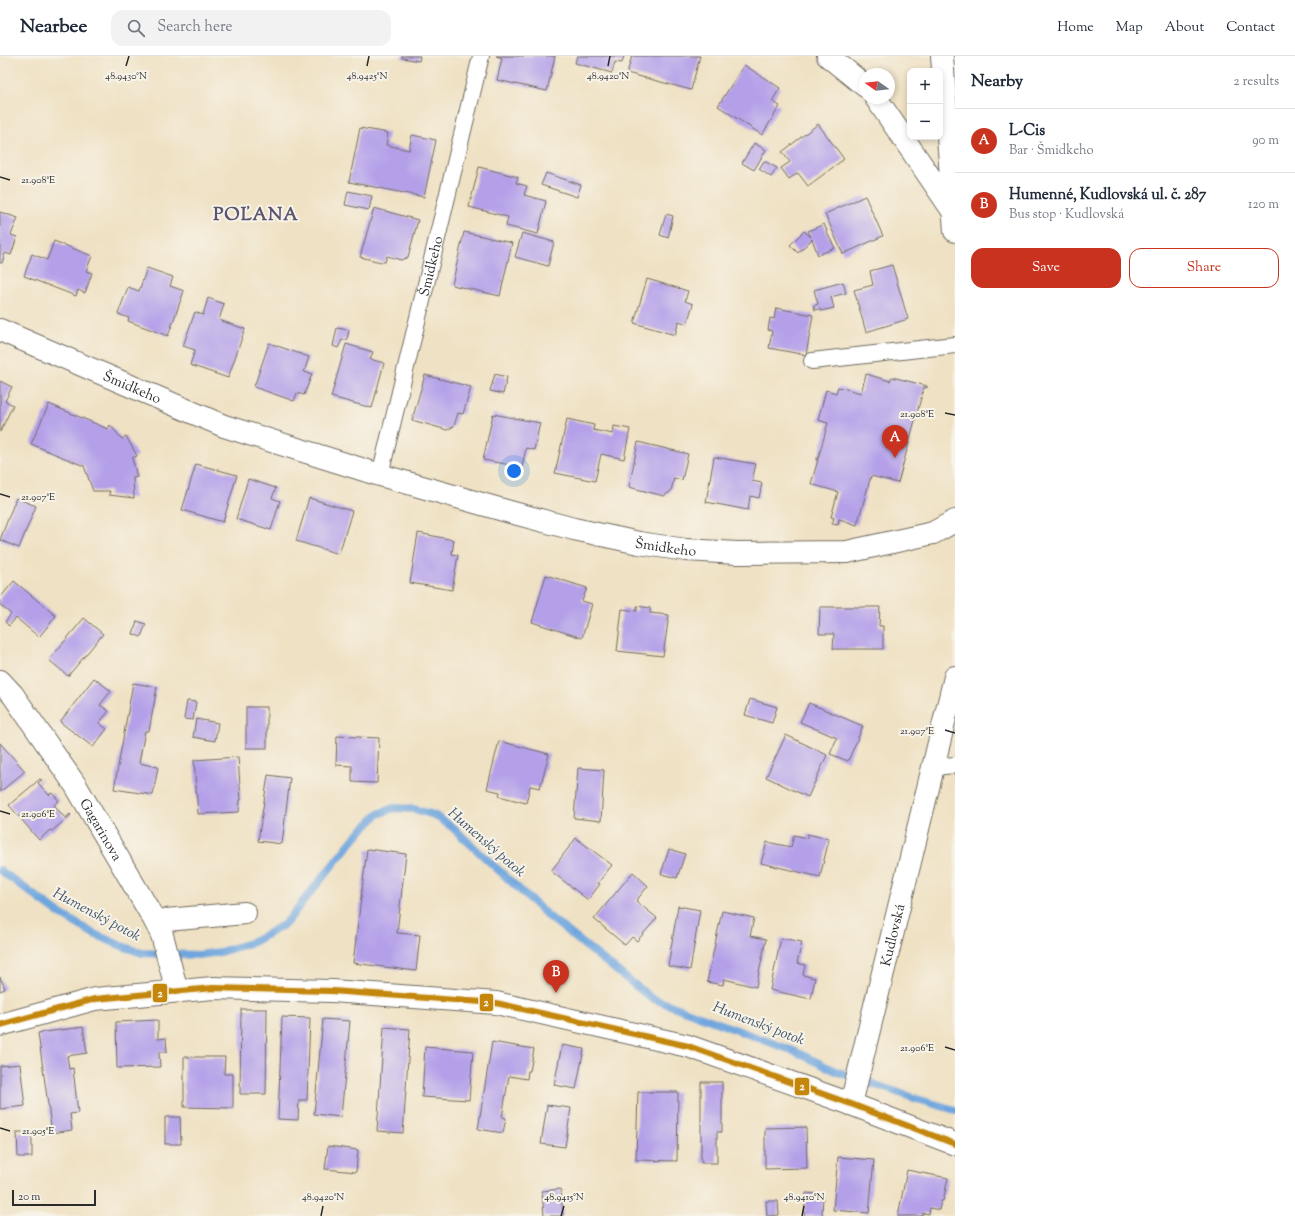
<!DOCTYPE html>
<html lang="en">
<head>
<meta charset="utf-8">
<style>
	:root { --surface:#fff; --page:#f2f2f3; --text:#1f2937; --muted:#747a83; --line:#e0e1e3; --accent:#c8321e }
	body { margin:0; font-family:"Sorts Mill Goudy",serif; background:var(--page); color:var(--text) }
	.controls { position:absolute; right:12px; top:12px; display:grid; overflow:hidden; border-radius:8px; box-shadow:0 2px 6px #0003 }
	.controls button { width:36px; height:36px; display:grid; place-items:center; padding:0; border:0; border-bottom:1px solid var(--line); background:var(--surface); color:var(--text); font:20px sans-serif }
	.compass { position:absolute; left:859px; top:12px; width:36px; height:36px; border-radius:50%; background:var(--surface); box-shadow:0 2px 6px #0003; rotate:284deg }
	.scale { position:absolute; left:12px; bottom:10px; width:84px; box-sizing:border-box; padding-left:4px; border:2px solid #2b2b2b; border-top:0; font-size:11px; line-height:14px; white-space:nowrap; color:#2b2b2b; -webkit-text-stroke:3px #f7f3e8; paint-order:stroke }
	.you { position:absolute; left:514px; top:415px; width:14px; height:14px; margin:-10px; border:3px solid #fff; border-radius:50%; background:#1a73e8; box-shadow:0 0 0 6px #1a73e833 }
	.badge { display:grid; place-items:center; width:26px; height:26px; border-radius:50%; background:var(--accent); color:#fff; font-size:13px; font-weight:700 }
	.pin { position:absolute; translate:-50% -33px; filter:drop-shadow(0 1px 2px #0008) }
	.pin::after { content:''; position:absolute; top:21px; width:14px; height:12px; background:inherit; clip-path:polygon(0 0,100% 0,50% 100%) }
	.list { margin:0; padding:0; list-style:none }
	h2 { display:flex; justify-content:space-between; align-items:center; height:52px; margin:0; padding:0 16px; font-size:17px }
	h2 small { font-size:13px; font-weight:400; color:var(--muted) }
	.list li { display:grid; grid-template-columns:26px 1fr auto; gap:12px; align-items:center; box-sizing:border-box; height:64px; padding:0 16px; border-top:1px solid var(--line) }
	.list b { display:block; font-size:15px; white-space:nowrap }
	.list p { margin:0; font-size:13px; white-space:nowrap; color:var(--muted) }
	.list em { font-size:13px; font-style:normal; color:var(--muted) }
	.actions { display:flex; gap:8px; padding:12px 16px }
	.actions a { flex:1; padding:9px 0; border:1px solid var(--accent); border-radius:12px; text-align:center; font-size:14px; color:var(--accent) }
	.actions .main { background:var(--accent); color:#fff }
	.icon { flex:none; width:22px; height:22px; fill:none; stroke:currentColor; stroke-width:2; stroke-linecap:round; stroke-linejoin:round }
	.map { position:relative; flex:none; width:955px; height:1160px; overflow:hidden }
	header { display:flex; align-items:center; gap:24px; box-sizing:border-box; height:56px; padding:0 20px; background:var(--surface); border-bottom:1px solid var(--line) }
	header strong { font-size:19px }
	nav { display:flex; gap:22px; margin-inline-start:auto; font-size:14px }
	.search { width:280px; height:36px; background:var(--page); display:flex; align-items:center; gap:10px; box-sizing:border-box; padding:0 14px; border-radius:12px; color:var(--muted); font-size:15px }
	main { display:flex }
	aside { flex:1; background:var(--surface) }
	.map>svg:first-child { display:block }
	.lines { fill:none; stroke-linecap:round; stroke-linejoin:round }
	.stream { stroke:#70a6de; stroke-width:8 }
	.building { fill:#b4a0e9 }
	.service-casing { stroke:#706b60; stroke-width:18 }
	.minor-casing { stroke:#706b60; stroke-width:24 }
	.service { stroke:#fff; stroke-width:16 }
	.minor { stroke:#fff; stroke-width:22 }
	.bus-1-casing { stroke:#f7f3e8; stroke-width:9 }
	.bus-1 { stroke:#c4870b; stroke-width:6 }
	.ticks { fill:none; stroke:#2b2b2b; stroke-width:1.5 }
	.labels { text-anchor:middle; stroke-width:4; stroke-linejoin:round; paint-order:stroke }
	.street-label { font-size:14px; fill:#2b2b2b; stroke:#f7f3e8 }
	.water-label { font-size:15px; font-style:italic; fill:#43566a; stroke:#f7f3e8 }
	.district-label { font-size:18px; font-weight:bold; letter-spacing:1px; fill:#5b546e; stroke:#f7f3e8 }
	.ticks-label { font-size:10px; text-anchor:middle; fill:#2b2b2b; stroke:#f7f3e8; stroke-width:4; stroke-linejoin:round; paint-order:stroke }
	.line-badge { stroke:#f7f3e8; stroke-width:1.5 }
	.badge-label { font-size:11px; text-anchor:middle; font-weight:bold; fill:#fff }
</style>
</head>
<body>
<header>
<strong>Nearbee</strong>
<div class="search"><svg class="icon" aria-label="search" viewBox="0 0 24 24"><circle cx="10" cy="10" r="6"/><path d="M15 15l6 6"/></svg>Search here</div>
<nav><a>Home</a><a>Map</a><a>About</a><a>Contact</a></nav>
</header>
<main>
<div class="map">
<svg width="955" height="1160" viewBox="0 0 955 1160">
	<rect width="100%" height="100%" fill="#f7f3e8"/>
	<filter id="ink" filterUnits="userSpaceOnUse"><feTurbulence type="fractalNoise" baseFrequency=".025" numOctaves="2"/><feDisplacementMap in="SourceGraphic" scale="8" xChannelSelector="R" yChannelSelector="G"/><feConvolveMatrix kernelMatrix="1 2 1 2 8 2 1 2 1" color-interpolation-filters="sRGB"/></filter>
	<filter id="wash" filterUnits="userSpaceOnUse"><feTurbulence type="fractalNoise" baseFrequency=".012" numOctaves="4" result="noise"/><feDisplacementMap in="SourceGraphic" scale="16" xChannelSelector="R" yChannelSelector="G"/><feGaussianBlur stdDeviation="0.9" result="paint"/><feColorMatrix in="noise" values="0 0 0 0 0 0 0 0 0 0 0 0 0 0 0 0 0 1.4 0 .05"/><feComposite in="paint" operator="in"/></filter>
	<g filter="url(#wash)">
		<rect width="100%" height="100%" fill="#efe1c3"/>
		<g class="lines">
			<polyline class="stream" points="0,814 57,856 94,878 122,890 142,897 199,899 220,896 253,886 285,868 355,781 378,758 394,752 414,753 434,759 452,771 547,859 651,942 796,996 838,1016 917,1043 955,1054"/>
		</g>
		<g id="blocks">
			<g class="building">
				<polygon points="402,0 420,0 419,5 402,2"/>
				<polygon points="496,0 555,0 547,35 497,24 502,2"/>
				<polygon points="577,0 624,0 622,7 615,6 612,17 575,7"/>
				<polygon points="632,0 700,0 691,34 627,17"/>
				<polygon points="744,9 780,32 772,45 780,50 762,79 718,50"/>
				<polygon points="818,68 844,103 808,130 798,117 789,123 781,112 790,106 782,96"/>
				<polygon points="360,72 388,77 386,89 409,94 412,79 436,84 424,141 349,126"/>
				<polygon points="754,87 766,94 754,114 742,107"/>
				<polygon points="764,105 777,112 771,121 759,113"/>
				<polygon points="479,111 518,121 516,127 527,130 524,139 546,145 538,178 506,170 508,161 469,151"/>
				<polygon points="546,117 581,129 577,141 541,129"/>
				<polygon points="348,135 372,140 369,154 345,149"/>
				<polygon points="865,140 883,180 843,198 825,158"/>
				<polygon points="374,152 418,164 408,201 401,204 387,200 385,206 381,206 360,201"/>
				<polygon points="0,156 18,162 11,179 17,181 11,199 5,197 2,207 0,207"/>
				<polygon points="666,158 673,160 668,182 660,179"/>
				<polygon points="824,168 827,175 826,175 835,192 818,199 812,183 798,197 790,189 804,175 811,181 808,175"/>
				<polygon points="464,176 512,187 500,240 452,229"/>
				<polygon points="522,177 554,186 548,210 515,201"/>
				<polygon points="54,185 92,200 86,215 92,217 85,237 78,234 76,240 24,220 32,198 47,204"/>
				<polygon points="892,209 908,263 866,276 854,234 873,229 870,215"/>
				<polygon points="147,212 173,221 170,230 184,235 168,280 128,265 129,262 118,258 128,231 139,235"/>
				<polygon points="647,223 688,235 685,245 693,248 687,268 679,265 675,279 634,267"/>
				<polygon points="843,226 846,237 831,241 834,252 821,255 820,253 815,254 813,250 818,248 814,234"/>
				<polygon points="208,242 224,248 219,264 245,273 228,322 190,309 195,294 183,290 195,256 203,259"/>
				<polygon points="776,252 813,259 806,299 769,292 772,275 768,274 770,262 774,263"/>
				<polygon points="337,272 349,274 347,284 342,284 338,292 333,290"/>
				<polygon points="269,287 309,301 304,316 312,318 304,339 297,337 294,345 254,331"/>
				<polygon points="346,288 373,296 370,303 384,307 372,352 331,341"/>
				<polygon points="495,318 507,321 503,338 490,335"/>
				<polygon points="866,318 890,325 892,321 927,330 927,332 924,331 898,427 871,420 857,469 839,463 838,469 832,468 834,462 831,461 838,436 811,428 818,404 816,404 816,402 818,403 828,367 818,364 826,334 836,337 838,331 861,337"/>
				<polygon points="425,319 471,331 463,358 458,357 454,370 451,372 447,374 412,364"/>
				<polygon points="0,325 12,331 5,345 13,349 0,376"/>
				<polygon points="49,348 108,373 110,369 122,383 126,380 137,400 132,402 137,421 133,422 134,442 109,439 110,435 93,435 84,410 31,388"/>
				<polygon points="493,358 540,367 534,394 526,392 522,411 483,404"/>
				<polygon points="567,363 594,369 593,374 613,378 614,370 630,373 624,403 601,398 595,425 555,417"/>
				<polygon points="638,386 688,398 682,424 674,422 671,435 664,440 629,431"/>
				<polygon points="714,401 756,408 752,425 762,427 759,442 750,440 748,454 706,446"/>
				<polygon points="196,408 237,419 223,466 182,454"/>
				<polygon points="248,423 276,432 272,442 280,445 271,474 236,463"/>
				<polygon points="16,442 36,450 19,492 0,484"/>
				<polygon points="309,442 352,455 339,498 296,485"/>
				<polygon points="418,477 454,484 452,498 458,499 452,534 410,527"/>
				<polygon points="546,519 587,532 582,545 592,548 582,582 532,566"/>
				<polygon points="14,525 56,560 39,581 16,562 9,570 5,566 11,558 0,549 0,542"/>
				<polygon points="637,550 650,552 650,557 669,559 663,600 617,595 622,553 637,555"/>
				<polygon points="820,551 880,551 879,570 883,570 883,593 833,593 834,578 819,578"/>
				<polygon points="84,562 103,578 68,620 49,604"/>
				<polygon points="137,565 146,568 141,581 133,578"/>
				<polygon points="94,622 111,635 100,649 109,655 99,667 107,673 93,691 60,666"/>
				<polygon points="133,627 157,631 149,675 145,675 139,707 158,711 153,739 114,733"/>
				<polygon points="750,643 777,651 772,667 745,659"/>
				<polygon points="187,645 196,646 193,664 184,663"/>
				<polygon points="809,647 863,670 848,705 830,698 837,682 800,666"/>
				<rect x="246" y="651" width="21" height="41"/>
				<polygon points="196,663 218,667 215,685 193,681"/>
				<polygon points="786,679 827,699 808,741 766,721"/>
				<polygon points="337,680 379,682 377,727 352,726 352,710 336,709"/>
				<polygon points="499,685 549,698 540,732 530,730 526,747 499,740 500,736 487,733"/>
				<polygon points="0,687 25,715 0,736"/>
				<polygon points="238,701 241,744 240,744 239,756 198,758 194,704"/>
				<polygon points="578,712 604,714 601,765 574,762"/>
				<polygon points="268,719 290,722 282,788 258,785"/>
				<polygon points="40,723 42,724 38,727 49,739 52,737 59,745 54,749 65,762 70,758 71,759 52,775 50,774 39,784 9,749"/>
				<polygon points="807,778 829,783 820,821 761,807 767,786 791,791 794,779 807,782"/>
				<polygon points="576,782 612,809 598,827 600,828 588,844 551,815"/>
				<polygon points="367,793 406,798 397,877 420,879 416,915 353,907"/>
				<polygon points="669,793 685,798 677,822 661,818"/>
				<polygon points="633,816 648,830 636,845 657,862 637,885 632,881 625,889 594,863"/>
				<polygon points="678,850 700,854 690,914 668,910"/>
				<polygon points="722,855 754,862 750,880 766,883 756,931 724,923 723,929 707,926"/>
				<polygon points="781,882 802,886 797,907 805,909 803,919 815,922 811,943 770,934"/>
				<polygon points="0,921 5,933 0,935"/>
				<polygon points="241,953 267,953 266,1038 240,1038"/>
				<polygon points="282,961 310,962 307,1044 299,1044 298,1064 278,1063"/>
				<polygon points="323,963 350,965 341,1061 314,1058"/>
				<polygon points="158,964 158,983 166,982 167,996 159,996 160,1011 117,1012 116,966"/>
				<polygon points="83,971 87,997 67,1000 69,1013 73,1012 78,1057 70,1058 72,1074 52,1077 38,977"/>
				<polygon points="384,971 410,973 403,1077 377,1075"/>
				<polygon points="492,986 534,993 530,1015 528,1015 527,1023 509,1020 502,1061 506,1062 503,1077 478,1073"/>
				<polygon points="562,989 584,993 576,1033 554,1029"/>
				<polygon points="425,991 473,995 469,1044 422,1041"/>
				<polygon points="184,1001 225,1001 224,1018 233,1018 233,1052 184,1051"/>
				<polygon points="20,1008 25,1050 0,1053 0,1010"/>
				<polygon points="701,1026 722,1026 722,1076 717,1076 717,1107 701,1107"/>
				<polygon points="638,1036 678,1036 677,1105 636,1104"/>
				<polygon points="547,1049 571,1052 565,1091 541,1088"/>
				<polygon points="165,1061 180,1061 181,1088 165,1088"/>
				<polygon points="806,1071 807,1112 765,1113 765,1072"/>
				<polygon points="17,1076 32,1076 32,1101 18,1101"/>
				<polygon points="328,1090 358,1094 356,1116 325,1113"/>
				<polygon points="838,1101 874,1104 869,1157 833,1154"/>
				<polygon points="907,1114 948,1122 943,1145 941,1145 939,1154 930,1152 929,1158 923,1157 922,1160 898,1160"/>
				<polygon points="561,1133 563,1160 544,1160 542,1135"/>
				<polygon points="806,1137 823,1138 822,1160 804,1160"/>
				<polygon points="766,1145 778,1145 779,1159 767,1160"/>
			</g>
		</g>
	</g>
	<g filter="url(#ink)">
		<use href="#blocks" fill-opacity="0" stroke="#706b60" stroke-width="1"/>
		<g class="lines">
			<g class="service-casing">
				<g id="service">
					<polyline points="812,305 955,289"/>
					<path id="s1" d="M 380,419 L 481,0"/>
					<polyline points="933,711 955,709"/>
				</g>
			</g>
			<g class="minor-casing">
				<g id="minor">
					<polyline points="828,0 865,30"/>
					<polyline points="942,0 955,175"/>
					<polyline points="876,42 953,155"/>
					<path id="s2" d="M 0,274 L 224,370 L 380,419 L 510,456 L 574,473 L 639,487 L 686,494 L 737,497 L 847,496 L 933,477 L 955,465"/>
					<path id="s3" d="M 0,625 L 13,639 L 76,730 L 155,865 L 162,879 L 177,935"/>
					<polyline points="155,865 245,857"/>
					<polyline points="0,969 95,943 213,932 332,935 496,947 688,990 851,1048 955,1088"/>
					<path id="s4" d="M 851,1048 L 955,621"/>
				</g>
			</g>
			<use href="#service" class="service"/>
			<use href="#minor" class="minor"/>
			<g class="bus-1-casing">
				<polyline id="bus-1" points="0,969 95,943 213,932 332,935 496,947 688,990 851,1048 955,1088"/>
			</g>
			<use href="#bus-1" class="bus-1"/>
		</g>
	</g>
	<path class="ticks" d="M 126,10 L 129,0M 367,10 L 369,0M 608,10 L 610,0M 0,121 L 10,124M 945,357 L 955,359M 0,438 L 10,441M 945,674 L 955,677M 0,755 L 10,758M 945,991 L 955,994M 0,1072 L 10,1075M 321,1160 L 323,1150M 561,1160 L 564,1150M 802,1160 L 804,1150"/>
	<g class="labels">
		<g class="street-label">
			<text dy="5" stroke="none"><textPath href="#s1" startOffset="215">Šmidkeho</textPath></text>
			<text dy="5" stroke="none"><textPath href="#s2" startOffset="144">Šmidkeho</textPath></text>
			<text dy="5" stroke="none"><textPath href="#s2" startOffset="702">Šmidkeho</textPath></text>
			<text dy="5" stroke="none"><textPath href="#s3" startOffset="180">Gagarinova</textPath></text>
			<text dy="5" stroke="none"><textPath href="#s4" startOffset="174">Kudlovská</textPath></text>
		</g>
		<g class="water-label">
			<text transform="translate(487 786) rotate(41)" y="5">Humenský potok</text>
			<text transform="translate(97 858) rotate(28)" y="5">Humenský potok</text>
			<text transform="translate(759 967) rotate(21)" y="5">Humenský potok</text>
		</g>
		<g class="district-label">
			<text x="256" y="164">POĽANA</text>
		</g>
	</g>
	<g class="ticks-label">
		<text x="126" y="23">48.9430°N</text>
		<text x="367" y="23">48.9425°N</text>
		<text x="608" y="23">48.9420°N</text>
		<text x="38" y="127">21.908°E</text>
		<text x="917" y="361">21.908°E</text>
		<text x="38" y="444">21.907°E</text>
		<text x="917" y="678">21.907°E</text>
		<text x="38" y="761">21.906°E</text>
		<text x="917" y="995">21.906°E</text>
		<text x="38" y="1078">21.905°E</text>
		<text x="323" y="1144">48.9420°N</text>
		<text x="564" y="1144">48.9415°N</text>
		<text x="804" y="1144">48.9410°N</text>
	</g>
	<g class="line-badge">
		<rect x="152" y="927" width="16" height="20" rx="4" fill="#c4870b"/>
		<rect x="479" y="937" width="15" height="19" rx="4" fill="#c4870b"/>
		<rect x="794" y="1021" width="16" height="19" rx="4" fill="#c4870b"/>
	</g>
	<g class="badge-label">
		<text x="160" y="941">2</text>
		<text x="486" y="950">2</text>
		<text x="802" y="1034">2</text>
	</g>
</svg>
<div class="controls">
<button>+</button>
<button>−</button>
</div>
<svg class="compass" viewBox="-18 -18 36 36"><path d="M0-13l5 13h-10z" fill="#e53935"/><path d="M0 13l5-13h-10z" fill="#747a83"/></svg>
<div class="scale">20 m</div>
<div class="you"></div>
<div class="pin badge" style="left:895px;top:402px">A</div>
<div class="pin badge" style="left:556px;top:937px">B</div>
</div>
<aside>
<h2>Nearby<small>2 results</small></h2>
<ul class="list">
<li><span class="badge">A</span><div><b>L-Cis</b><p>Bar · Šmidkeho</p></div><em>90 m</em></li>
<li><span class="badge">B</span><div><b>Humenné, Kudlovská ul. č. 287</b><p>Bus stop · Kudlovská</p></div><em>120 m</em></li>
</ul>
<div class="actions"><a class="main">Save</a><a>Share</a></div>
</aside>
</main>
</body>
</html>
